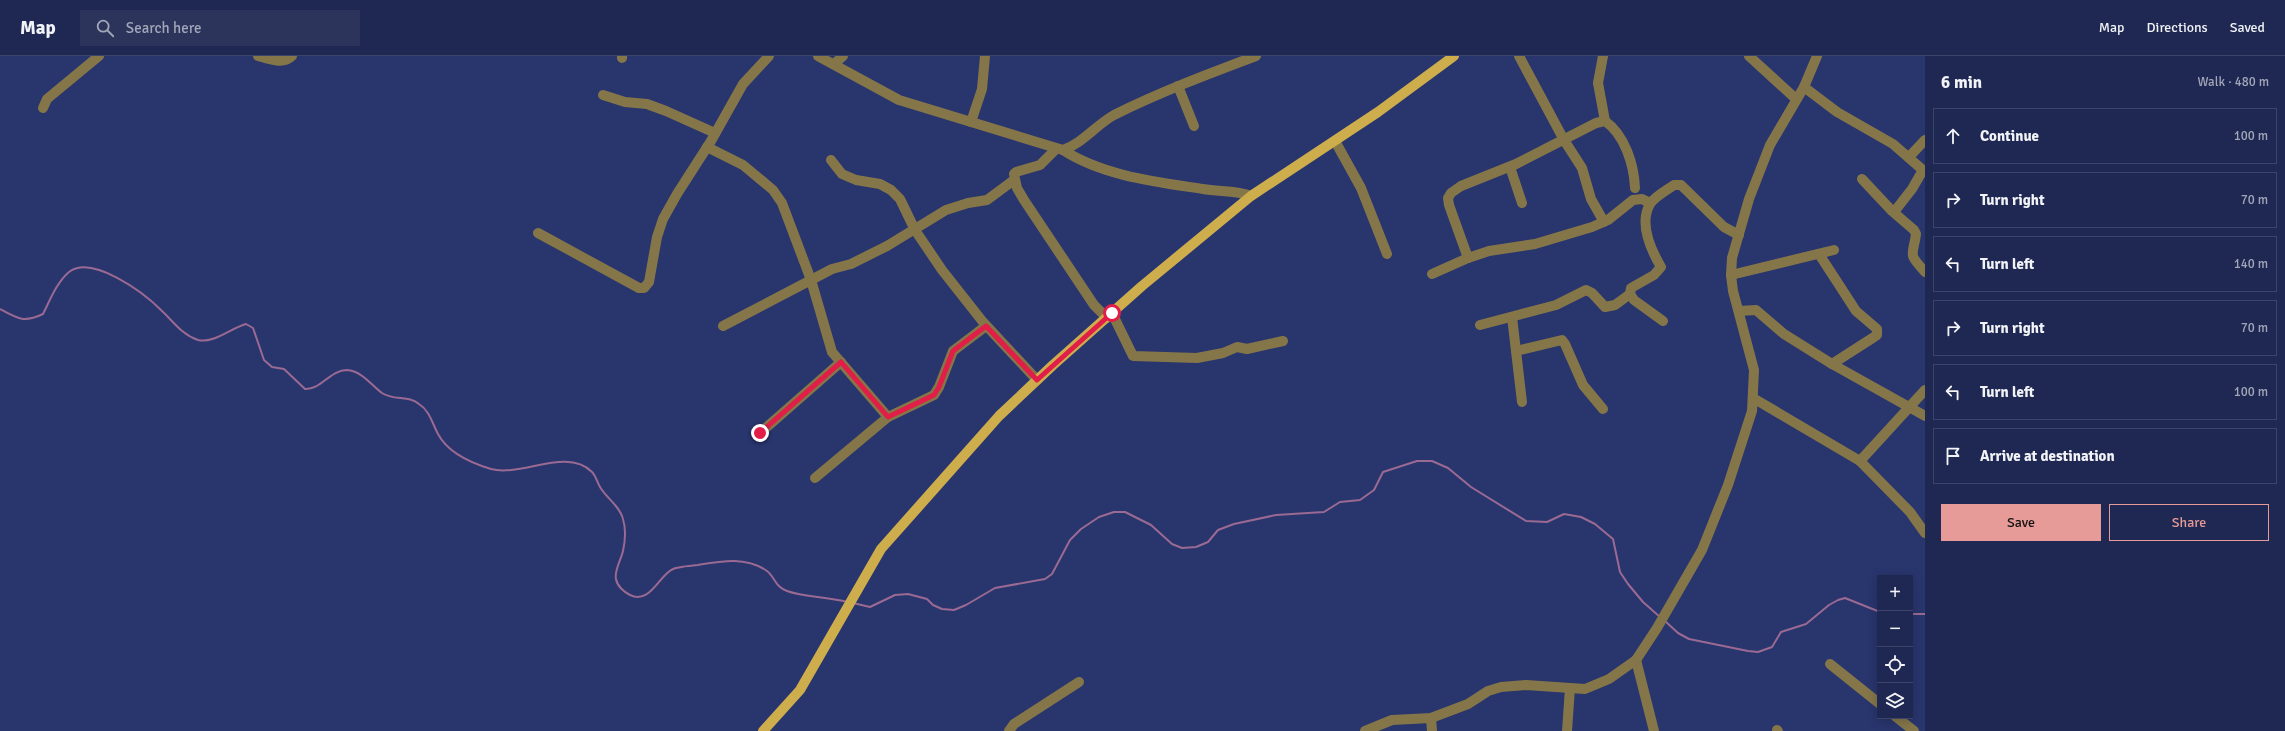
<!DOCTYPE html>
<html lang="en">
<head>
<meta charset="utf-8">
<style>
	:root { --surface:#1f2852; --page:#2c345c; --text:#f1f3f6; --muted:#a1a6b8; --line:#3c4469; --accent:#e69b98 }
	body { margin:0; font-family:Signika,sans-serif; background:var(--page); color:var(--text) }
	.controls { position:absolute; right:12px; bottom:12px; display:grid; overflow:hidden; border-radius:0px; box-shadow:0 2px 10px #0003 }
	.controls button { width:36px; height:36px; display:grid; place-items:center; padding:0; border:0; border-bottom:1px solid var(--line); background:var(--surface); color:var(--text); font:20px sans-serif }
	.stop { position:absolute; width:12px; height:12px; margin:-9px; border:3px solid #e11d48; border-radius:50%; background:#fff }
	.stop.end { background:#e11d48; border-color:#fff; box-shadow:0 1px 4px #0008 }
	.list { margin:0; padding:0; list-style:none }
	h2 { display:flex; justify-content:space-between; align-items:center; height:52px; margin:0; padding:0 16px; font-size:17px }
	h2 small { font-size:13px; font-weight:400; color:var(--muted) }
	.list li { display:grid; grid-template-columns:26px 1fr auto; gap:12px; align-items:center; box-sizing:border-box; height:56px; margin:0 8px 8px; padding:0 8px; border:1px solid var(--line); border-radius:0px }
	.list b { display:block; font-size:15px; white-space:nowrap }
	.list em { font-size:13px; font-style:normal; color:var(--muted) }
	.actions { display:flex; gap:8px; padding:12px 16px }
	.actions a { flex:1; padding:9px 0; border:1px solid var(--accent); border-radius:0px; text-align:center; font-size:14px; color:var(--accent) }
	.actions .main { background:var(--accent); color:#111 }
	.icon { flex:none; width:22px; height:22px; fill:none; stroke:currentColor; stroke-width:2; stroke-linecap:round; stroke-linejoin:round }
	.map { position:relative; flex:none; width:1925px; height:675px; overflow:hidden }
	header { display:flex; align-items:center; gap:24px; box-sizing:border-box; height:56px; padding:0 20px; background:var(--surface); border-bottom:1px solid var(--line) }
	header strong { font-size:19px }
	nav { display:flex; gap:22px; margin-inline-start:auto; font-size:14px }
	.search { width:280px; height:36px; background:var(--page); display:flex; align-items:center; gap:10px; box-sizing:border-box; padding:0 14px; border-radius:0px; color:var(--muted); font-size:15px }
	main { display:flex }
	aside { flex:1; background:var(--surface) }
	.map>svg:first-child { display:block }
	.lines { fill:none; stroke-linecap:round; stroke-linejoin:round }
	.stream { stroke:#9a6a93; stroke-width:2 }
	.minor { stroke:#857649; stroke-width:10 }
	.major { stroke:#ceae4c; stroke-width:10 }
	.route { stroke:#e11d48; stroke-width:5 }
</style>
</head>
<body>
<header>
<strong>Map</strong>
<div class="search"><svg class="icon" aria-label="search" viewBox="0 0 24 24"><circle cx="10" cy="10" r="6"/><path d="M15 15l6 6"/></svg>Search here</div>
<nav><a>Map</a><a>Directions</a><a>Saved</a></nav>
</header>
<main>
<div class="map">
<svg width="1925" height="675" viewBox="0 0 1925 675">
	<rect width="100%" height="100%" fill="#29356d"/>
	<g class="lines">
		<g class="stream">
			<path d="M 0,253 C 18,263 24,267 43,258 C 50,244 57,226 69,216 C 92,198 144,237 161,254 C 173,265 182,279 198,284 C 213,288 231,272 246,268 L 253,272 L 264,304 L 272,311 L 284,313 L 305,333 C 321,334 330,314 347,314 C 362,315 371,329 382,337 C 394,345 409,339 419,348 C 430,355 432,367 438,378 C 448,397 471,407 491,413 C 521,421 567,391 592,416 C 596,420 597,426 600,431 C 607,443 620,450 623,463 C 626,473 625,486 623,495 C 621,504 614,515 616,523 C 617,530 624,536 630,539 C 650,549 659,519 673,513 C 680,510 690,510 698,509 C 721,505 746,500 767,515 C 775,521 775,531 787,535 C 803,541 829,541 847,546"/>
			<polyline points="853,547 870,551 895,539 908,538 927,543 933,549 942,553 954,554 966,549 995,532 1045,523 1052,518 1070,484 1081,473 1099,461 1114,456 1125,456 1151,469 1172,488 1182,492 1196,491 1208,486 1218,474 1234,468 1276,459 1324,456 1340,446 1360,444 1374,434 1383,416 1417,405 1432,405 1448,412 1471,431 1526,465 1547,466 1564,458 1581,461 1595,468 1613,483 1620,516 1628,528 1643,546 1660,561"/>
			<polyline points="1910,558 1925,558"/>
			<polyline points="1665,565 1678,577 1689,583 1748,595 1758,596 1772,591 1781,576 1806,568 1829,549 1838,544 1845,542 1880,556"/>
		</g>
		<g class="minor">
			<path d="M 258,0 C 269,3 283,9 292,0"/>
			<path d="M 818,0 L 899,44 L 1063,94 C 1083,87 1096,69 1114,59 C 1160,36 1208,18 1256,0"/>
			<polyline points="1519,0 1564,84 1582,112 1591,143 1604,166"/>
			<polyline points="1603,0 1598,27 1605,65"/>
			<polyline points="1749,0 1796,43"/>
			<polyline points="622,2 622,0"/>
			<polyline points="834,8 843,0"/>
			<polyline points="1178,30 1194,70"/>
			<polyline points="1804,31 1837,56 1893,88 1925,116"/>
			<polyline points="603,39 625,46 647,48 666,55 715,77"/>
			<polyline points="43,52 47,43 99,0"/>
			<polyline points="971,66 982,33 985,0"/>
			<polyline points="1335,85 1361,132 1387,198"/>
			<polyline points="707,91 743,109 773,134 782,147 811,224 832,296 888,361"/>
			<polyline points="1056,93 1040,109 1016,116 1014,118 1017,132 1024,144 1094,249 1107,262"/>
			<path d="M 1063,94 C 1103,120 1157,126 1203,133 C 1219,136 1236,134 1251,140"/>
			<polyline points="1909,101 1925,84"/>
			<polyline points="831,104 842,118 856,124 880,128 891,134 900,143 915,174 942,214 983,266 1037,324"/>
			<polyline points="1510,111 1522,147"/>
			<path d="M 1862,123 L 1892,155 L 1914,174 L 1916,178 C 1913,201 1907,196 1925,216"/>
			<polyline points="1894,156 1912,133 1923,114"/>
			<polyline points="538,177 639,232 644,232 649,226 657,181 663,163 677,138 711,85 743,28 769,0"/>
			<polyline points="1819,198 1856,255 1877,273 1877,279 1871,283 1832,308"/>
			<path d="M 1468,202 L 1449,149 L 1448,142 L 1451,137 L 1461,130 L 1516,108 L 1596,67 L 1605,65 C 1625,79 1634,109 1635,132"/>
			<polyline points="1432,218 1468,202 1489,195 1535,188 1592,171 1608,164 1633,144 1642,143 1650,147"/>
			<polyline points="1731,219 1834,194"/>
			<polyline points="1739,255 1756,254 1784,278 1832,308 1925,360"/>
			<polyline points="1112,257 1133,300 1197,302 1223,297 1237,291 1247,293 1283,285"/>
			<polyline points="1512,261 1522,346"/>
			<path d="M 1663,265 L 1634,244 L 1630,238 L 1631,232 L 1654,219 L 1661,211 C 1651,194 1639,167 1650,148 C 1654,141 1667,134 1674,129 L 1681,129 L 1724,171 L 1739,179"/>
			<polyline points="1480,269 1556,249 1586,234 1592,237 1605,251 1615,249 1630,238"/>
			<polyline points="723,270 832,213 851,208 887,190 946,154 968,147 987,144 1014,124"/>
			<polyline points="1516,295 1562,284 1565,288 1583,329 1603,353"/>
			<polyline points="1753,342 1860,405 1910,456 1925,477"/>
			<polyline points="760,377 841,306"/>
			<polyline points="1860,405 1925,334"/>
			<polyline points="815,422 888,361 934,339 939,331 953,295 986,270"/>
			<polyline points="1636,604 1654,675"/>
			<polyline points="1830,608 1880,648"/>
			<polyline points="1895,660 1914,675"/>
			<polyline points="1431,662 1432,675"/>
			<polyline points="1777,674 1778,675"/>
			<polyline points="1009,675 1014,668 1079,626"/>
			<polyline points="1365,675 1392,664 1431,662 1468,648 1488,635 1501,631 1526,629 1585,633 1609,623 1636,604 1657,572 1702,494 1728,429 1752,355 1754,314 1733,235 1731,219 1732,202 1749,143 1770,89 1804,31 1817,0"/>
			<polyline points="1567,675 1570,632"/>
		</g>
		<polyline class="major" points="763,675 800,634 881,493 999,360 1053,309 1142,230 1251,140 1378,56 1454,0"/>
	</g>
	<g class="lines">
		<polyline class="route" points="760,377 841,306 888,361 934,339 939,331 953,295 986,270 1037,324 1112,257"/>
	</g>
</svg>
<div class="controls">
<button>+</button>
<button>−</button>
<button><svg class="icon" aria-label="locate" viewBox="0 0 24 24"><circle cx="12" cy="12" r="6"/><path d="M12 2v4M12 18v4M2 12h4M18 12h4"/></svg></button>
<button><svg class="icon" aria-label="layers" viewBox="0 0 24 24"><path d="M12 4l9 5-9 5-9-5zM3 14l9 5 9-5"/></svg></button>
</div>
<div class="stop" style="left:1112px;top:257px"></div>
<div class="stop end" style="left:760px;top:377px"></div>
</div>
<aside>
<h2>6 min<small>Walk · 480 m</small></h2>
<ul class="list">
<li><svg class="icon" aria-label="ahead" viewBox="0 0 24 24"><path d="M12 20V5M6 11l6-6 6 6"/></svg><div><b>Continue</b></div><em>100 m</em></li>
<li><svg class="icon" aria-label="right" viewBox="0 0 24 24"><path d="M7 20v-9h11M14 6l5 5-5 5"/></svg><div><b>Turn right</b></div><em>70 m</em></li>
<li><svg class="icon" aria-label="left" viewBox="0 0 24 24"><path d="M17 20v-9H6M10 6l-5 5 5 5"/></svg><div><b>Turn left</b></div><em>140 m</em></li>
<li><svg class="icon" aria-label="right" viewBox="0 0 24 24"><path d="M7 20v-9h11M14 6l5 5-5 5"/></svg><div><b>Turn right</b></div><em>70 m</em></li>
<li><svg class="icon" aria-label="left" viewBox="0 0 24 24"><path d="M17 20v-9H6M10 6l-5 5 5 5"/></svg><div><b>Turn left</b></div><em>100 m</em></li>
<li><svg class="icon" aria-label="arrive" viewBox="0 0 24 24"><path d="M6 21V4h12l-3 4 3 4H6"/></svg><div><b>Arrive at destination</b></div></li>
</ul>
<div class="actions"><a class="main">Save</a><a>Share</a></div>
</aside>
</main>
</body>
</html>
